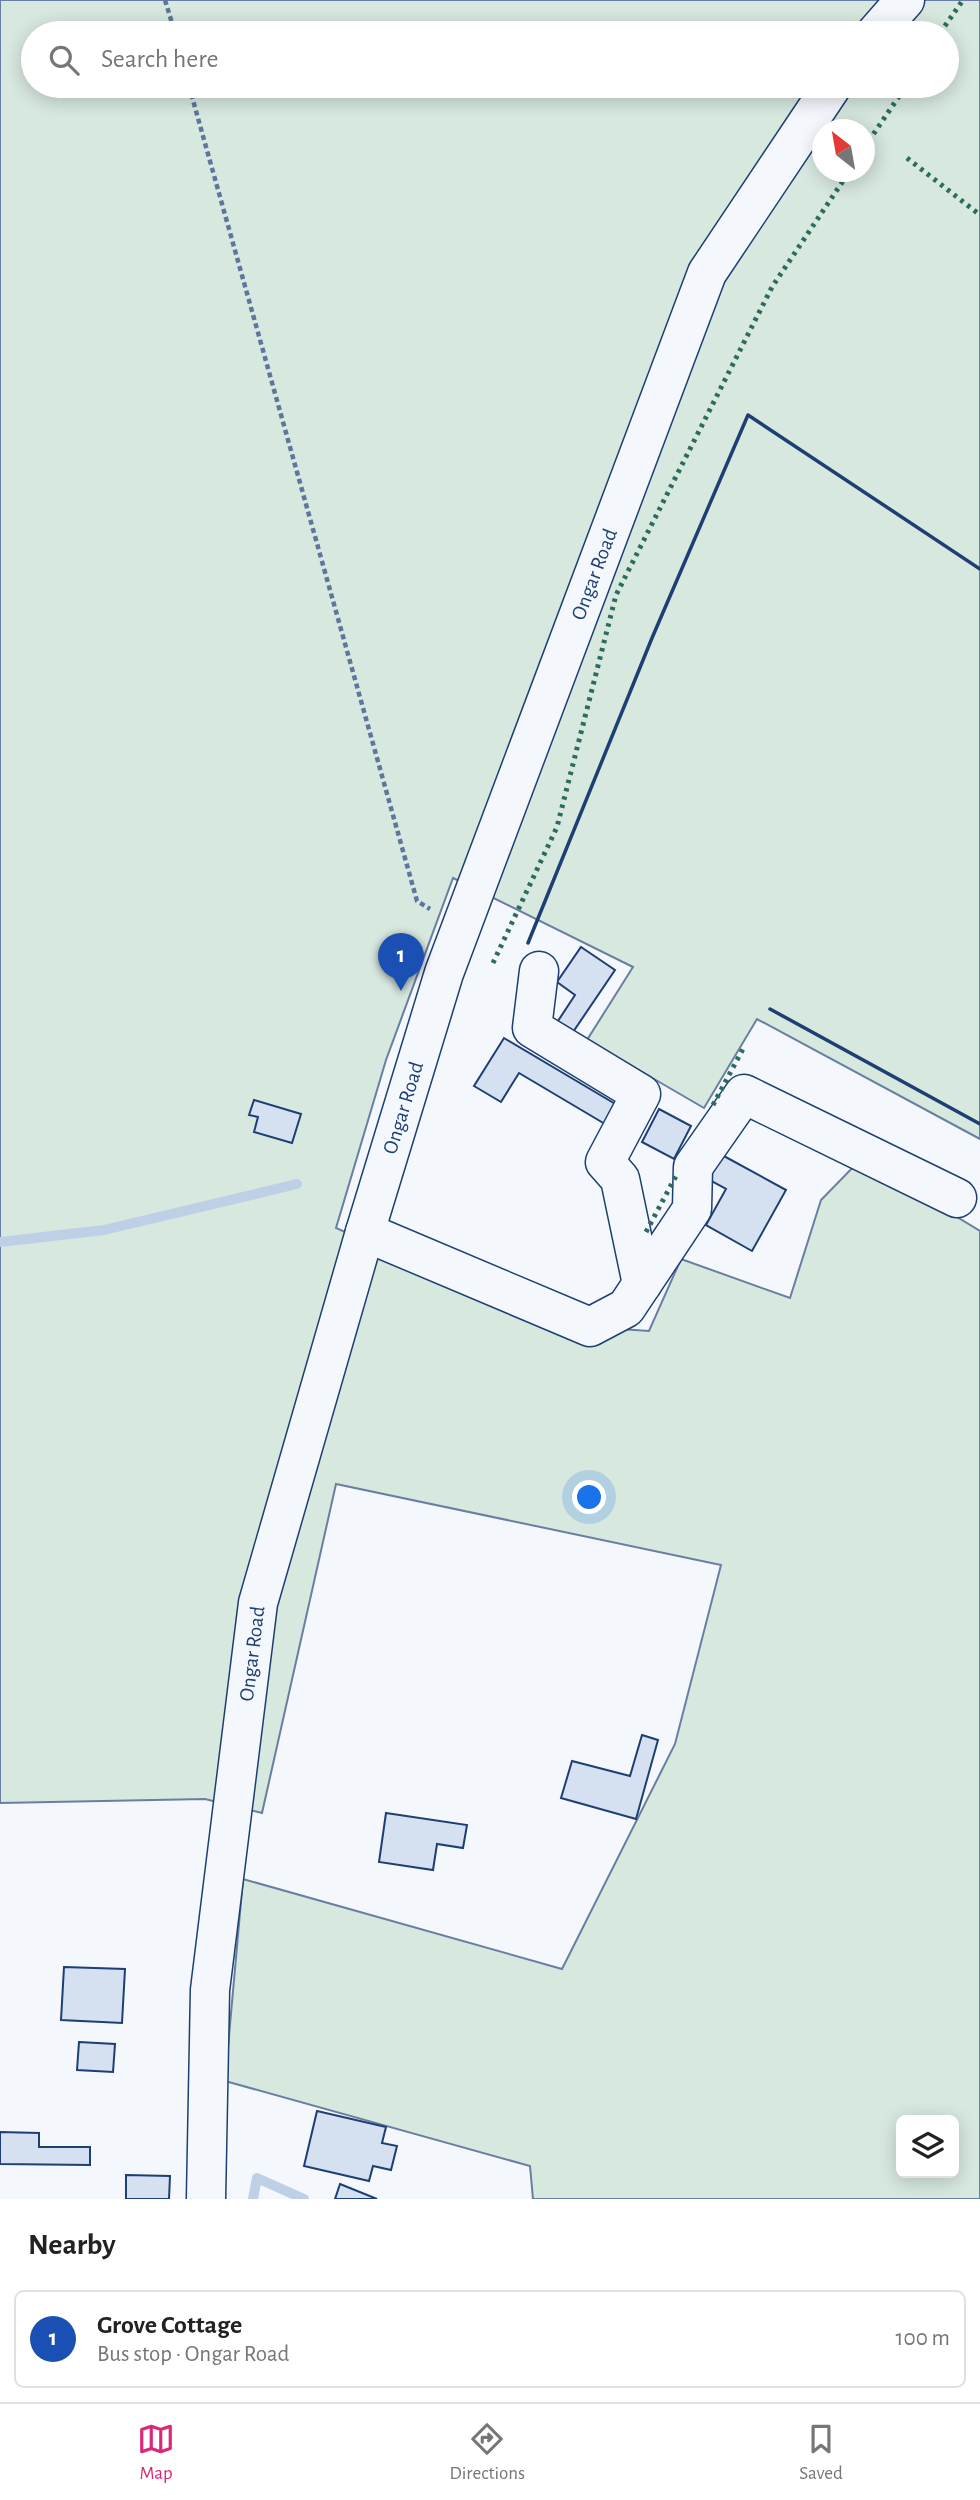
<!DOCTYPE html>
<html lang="en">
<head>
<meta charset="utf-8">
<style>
	:root { --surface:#fff; --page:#f6f6f6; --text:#222; --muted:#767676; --line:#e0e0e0; --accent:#db2777 }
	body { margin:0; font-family:"Alegreya Sans",sans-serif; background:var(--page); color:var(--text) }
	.controls { position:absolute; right:21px; bottom:21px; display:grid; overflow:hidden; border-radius:10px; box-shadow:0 4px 18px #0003 }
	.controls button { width:63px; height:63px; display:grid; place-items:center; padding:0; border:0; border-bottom:2px solid var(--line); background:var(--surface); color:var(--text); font:35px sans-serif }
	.compass { position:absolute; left:812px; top:119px; width:63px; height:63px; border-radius:50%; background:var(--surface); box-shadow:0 4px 18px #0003; rotate:329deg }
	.you { position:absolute; left:590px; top:1498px; width:24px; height:24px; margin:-18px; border:5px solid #fff; border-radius:50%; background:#1a73e8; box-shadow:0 0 0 10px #1a73e833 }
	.badge { display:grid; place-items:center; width:46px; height:46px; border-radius:50%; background:var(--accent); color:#fff; font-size:23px; font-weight:700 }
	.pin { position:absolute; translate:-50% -58px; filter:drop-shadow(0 2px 4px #0008) }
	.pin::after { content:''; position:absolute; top:37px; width:24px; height:21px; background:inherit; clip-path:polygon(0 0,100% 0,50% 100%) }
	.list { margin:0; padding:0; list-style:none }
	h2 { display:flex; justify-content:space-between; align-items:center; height:91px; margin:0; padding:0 28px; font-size:30px }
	h2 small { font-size:23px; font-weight:400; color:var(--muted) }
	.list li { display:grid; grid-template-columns:46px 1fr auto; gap:21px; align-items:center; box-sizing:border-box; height:98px; margin:0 14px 14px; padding:0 14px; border:2px solid var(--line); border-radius:10px }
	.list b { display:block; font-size:26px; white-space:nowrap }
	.list p { margin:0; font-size:23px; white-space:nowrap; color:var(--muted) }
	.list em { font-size:23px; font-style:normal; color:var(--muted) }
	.icon { flex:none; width:38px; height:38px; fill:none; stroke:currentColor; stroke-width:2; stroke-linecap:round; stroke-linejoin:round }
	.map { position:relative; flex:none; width:980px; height:2199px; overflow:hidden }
	.search { position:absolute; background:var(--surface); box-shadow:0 4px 18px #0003; left:21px; right:21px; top:21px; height:77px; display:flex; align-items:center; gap:18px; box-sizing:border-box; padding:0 24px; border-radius:38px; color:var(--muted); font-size:26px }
	.sheet { height:203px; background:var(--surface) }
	nav { display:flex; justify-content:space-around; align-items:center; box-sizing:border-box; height:98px; border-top:2px solid var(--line); background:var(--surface); font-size:19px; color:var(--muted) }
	nav a { display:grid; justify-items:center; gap:4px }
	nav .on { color:var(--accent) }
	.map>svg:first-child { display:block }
	.green { fill:#d7e8df; stroke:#687fa3; stroke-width:2; fill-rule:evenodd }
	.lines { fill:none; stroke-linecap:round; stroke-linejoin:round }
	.stream { stroke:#bed0e5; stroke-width:10 }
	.building { fill:#d5e0f0; stroke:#1d3f73; stroke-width:2 }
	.minor-casing { stroke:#1d3f73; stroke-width:41 }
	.major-casing { stroke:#1d3f73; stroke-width:41 }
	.path { stroke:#5e769c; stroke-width:4.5; stroke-dasharray:5 3.5; stroke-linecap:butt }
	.minor { stroke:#f4f7fb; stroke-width:38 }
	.major { stroke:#f4f7fb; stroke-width:38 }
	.hedge { stroke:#2c6c60; stroke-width:5; stroke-dasharray:3.5 5; stroke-linecap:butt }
	.wall { stroke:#1d3f73; stroke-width:3.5 }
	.labels { text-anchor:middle; stroke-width:5; stroke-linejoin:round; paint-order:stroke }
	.street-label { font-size:21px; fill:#1d3f73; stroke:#f4f7fb }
</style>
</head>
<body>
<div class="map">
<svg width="980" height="2199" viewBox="0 0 980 2199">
	<rect width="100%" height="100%" fill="#f4f7fb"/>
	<path class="green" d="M 0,0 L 980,0 L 980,1139 L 757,1019 L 704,1108 L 587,1040 L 633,967 L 453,878 L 386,1060 L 336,1228 L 474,1290 L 590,1327 L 649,1331 L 681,1259 L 790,1298 L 821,1200 L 861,1159 L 980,1231 L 980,2199 L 533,2199 L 530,2166 L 225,2081 L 243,1879 L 562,1969 L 675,1744 L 721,1565 L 336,1484 L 262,1813 L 205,1799 L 0,1803 ZM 33,33 L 947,33 L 947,86 L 33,86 ZM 822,130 L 864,130 L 864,172 L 822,172 ZM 901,2120 L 954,2120 L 954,2173 L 901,2173 Z"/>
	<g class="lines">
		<g class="stream">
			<polyline points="0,1242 104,1230 297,1184"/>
			<polyline points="253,2199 257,2178 304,2199"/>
		</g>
	</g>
	<g class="building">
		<polygon points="581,947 615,970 571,1035 556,1024 575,995 557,982"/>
		<polygon points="504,1038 617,1105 605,1124 519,1073 501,1102 474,1086"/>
		<polygon points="254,1100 301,1114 292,1143 254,1132 258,1117 249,1115"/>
		<polygon points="659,1109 691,1126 674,1159 642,1142"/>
		<polygon points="722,1155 786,1190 752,1251 706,1225 726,1189 708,1179"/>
		<polygon points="642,1735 658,1740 636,1819 561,1798 572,1761 630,1776"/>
		<polygon points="386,1813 467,1825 463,1848 437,1844 433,1870 379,1862"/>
		<polygon points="64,1967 125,1969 122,2023 61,2020"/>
		<polygon points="79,2042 115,2044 113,2072 77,2070"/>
		<polygon points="317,2111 386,2127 382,2143 397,2146 391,2170 373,2166 369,2181 304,2166"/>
		<polygon points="0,2132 39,2133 39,2147 90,2147 90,2165 0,2164"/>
		<polygon points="126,2175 170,2176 169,2199 126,2199"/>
		<polygon points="340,2184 377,2199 335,2199"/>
	</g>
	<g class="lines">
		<g class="minor-casing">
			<g id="minor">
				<polyline points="539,971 532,1028 641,1094 605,1162 620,1179 642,1284"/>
				<polyline points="365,1232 590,1327 626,1308 692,1209 693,1167 744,1094 957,1198"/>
			</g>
		</g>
		<g class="major-casing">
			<g id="major">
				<polyline points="876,33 905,0"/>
				<path id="s1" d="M 206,2199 L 210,1990 L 258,1603 L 365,1232 L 444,973 L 707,273 L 832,86"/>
			</g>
		</g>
		<g class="path">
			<polyline points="165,0 175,33"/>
			<polyline points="189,86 417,901 430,909"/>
		</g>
		<use href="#minor" class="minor"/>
		<use href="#major" class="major"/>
		<g class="hedge">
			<polyline points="940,33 963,0"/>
			<polyline points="864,148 906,86"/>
			<polyline points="907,158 980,215"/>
			<polyline points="493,963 557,827 616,595 772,287 849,172"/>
			<polyline points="713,1105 744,1047"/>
			<polyline points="646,1232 676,1176"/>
		</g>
		<g class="wall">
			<polyline points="528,943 652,638 748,415 980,569"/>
			<polyline points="770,1009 980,1124"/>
		</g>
	</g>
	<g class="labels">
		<g class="street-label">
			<text dy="7" stroke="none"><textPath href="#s1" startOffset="1682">Ongar Road</textPath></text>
			<text dy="7" stroke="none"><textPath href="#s1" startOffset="1115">Ongar Road</textPath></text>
			<text dy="7" stroke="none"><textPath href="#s1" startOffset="548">Ongar Road</textPath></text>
		</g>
	</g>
</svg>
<div class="controls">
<button><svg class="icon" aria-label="layers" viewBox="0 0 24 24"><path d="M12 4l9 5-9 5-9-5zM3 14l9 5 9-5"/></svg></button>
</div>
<svg class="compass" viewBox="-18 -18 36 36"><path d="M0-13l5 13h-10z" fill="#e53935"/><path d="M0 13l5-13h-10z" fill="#767676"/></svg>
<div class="you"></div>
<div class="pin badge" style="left:401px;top:991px;background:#1a4fb4">1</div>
<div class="search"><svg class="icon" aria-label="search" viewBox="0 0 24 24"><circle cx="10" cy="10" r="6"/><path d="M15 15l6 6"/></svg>Search here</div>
</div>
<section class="sheet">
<h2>Nearby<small></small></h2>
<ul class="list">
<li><span class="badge" style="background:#1a4fb4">1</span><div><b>Grove Cottage</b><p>Bus stop · Ongar Road</p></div><em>100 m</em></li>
</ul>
</section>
<nav>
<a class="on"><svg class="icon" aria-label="map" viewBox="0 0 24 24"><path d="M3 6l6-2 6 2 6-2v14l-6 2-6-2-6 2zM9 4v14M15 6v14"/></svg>Map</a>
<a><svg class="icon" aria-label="directions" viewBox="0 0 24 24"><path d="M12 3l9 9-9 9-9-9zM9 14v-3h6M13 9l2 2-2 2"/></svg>Directions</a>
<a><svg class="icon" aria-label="saved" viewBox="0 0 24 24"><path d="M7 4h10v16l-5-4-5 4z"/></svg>Saved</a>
</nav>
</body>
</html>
